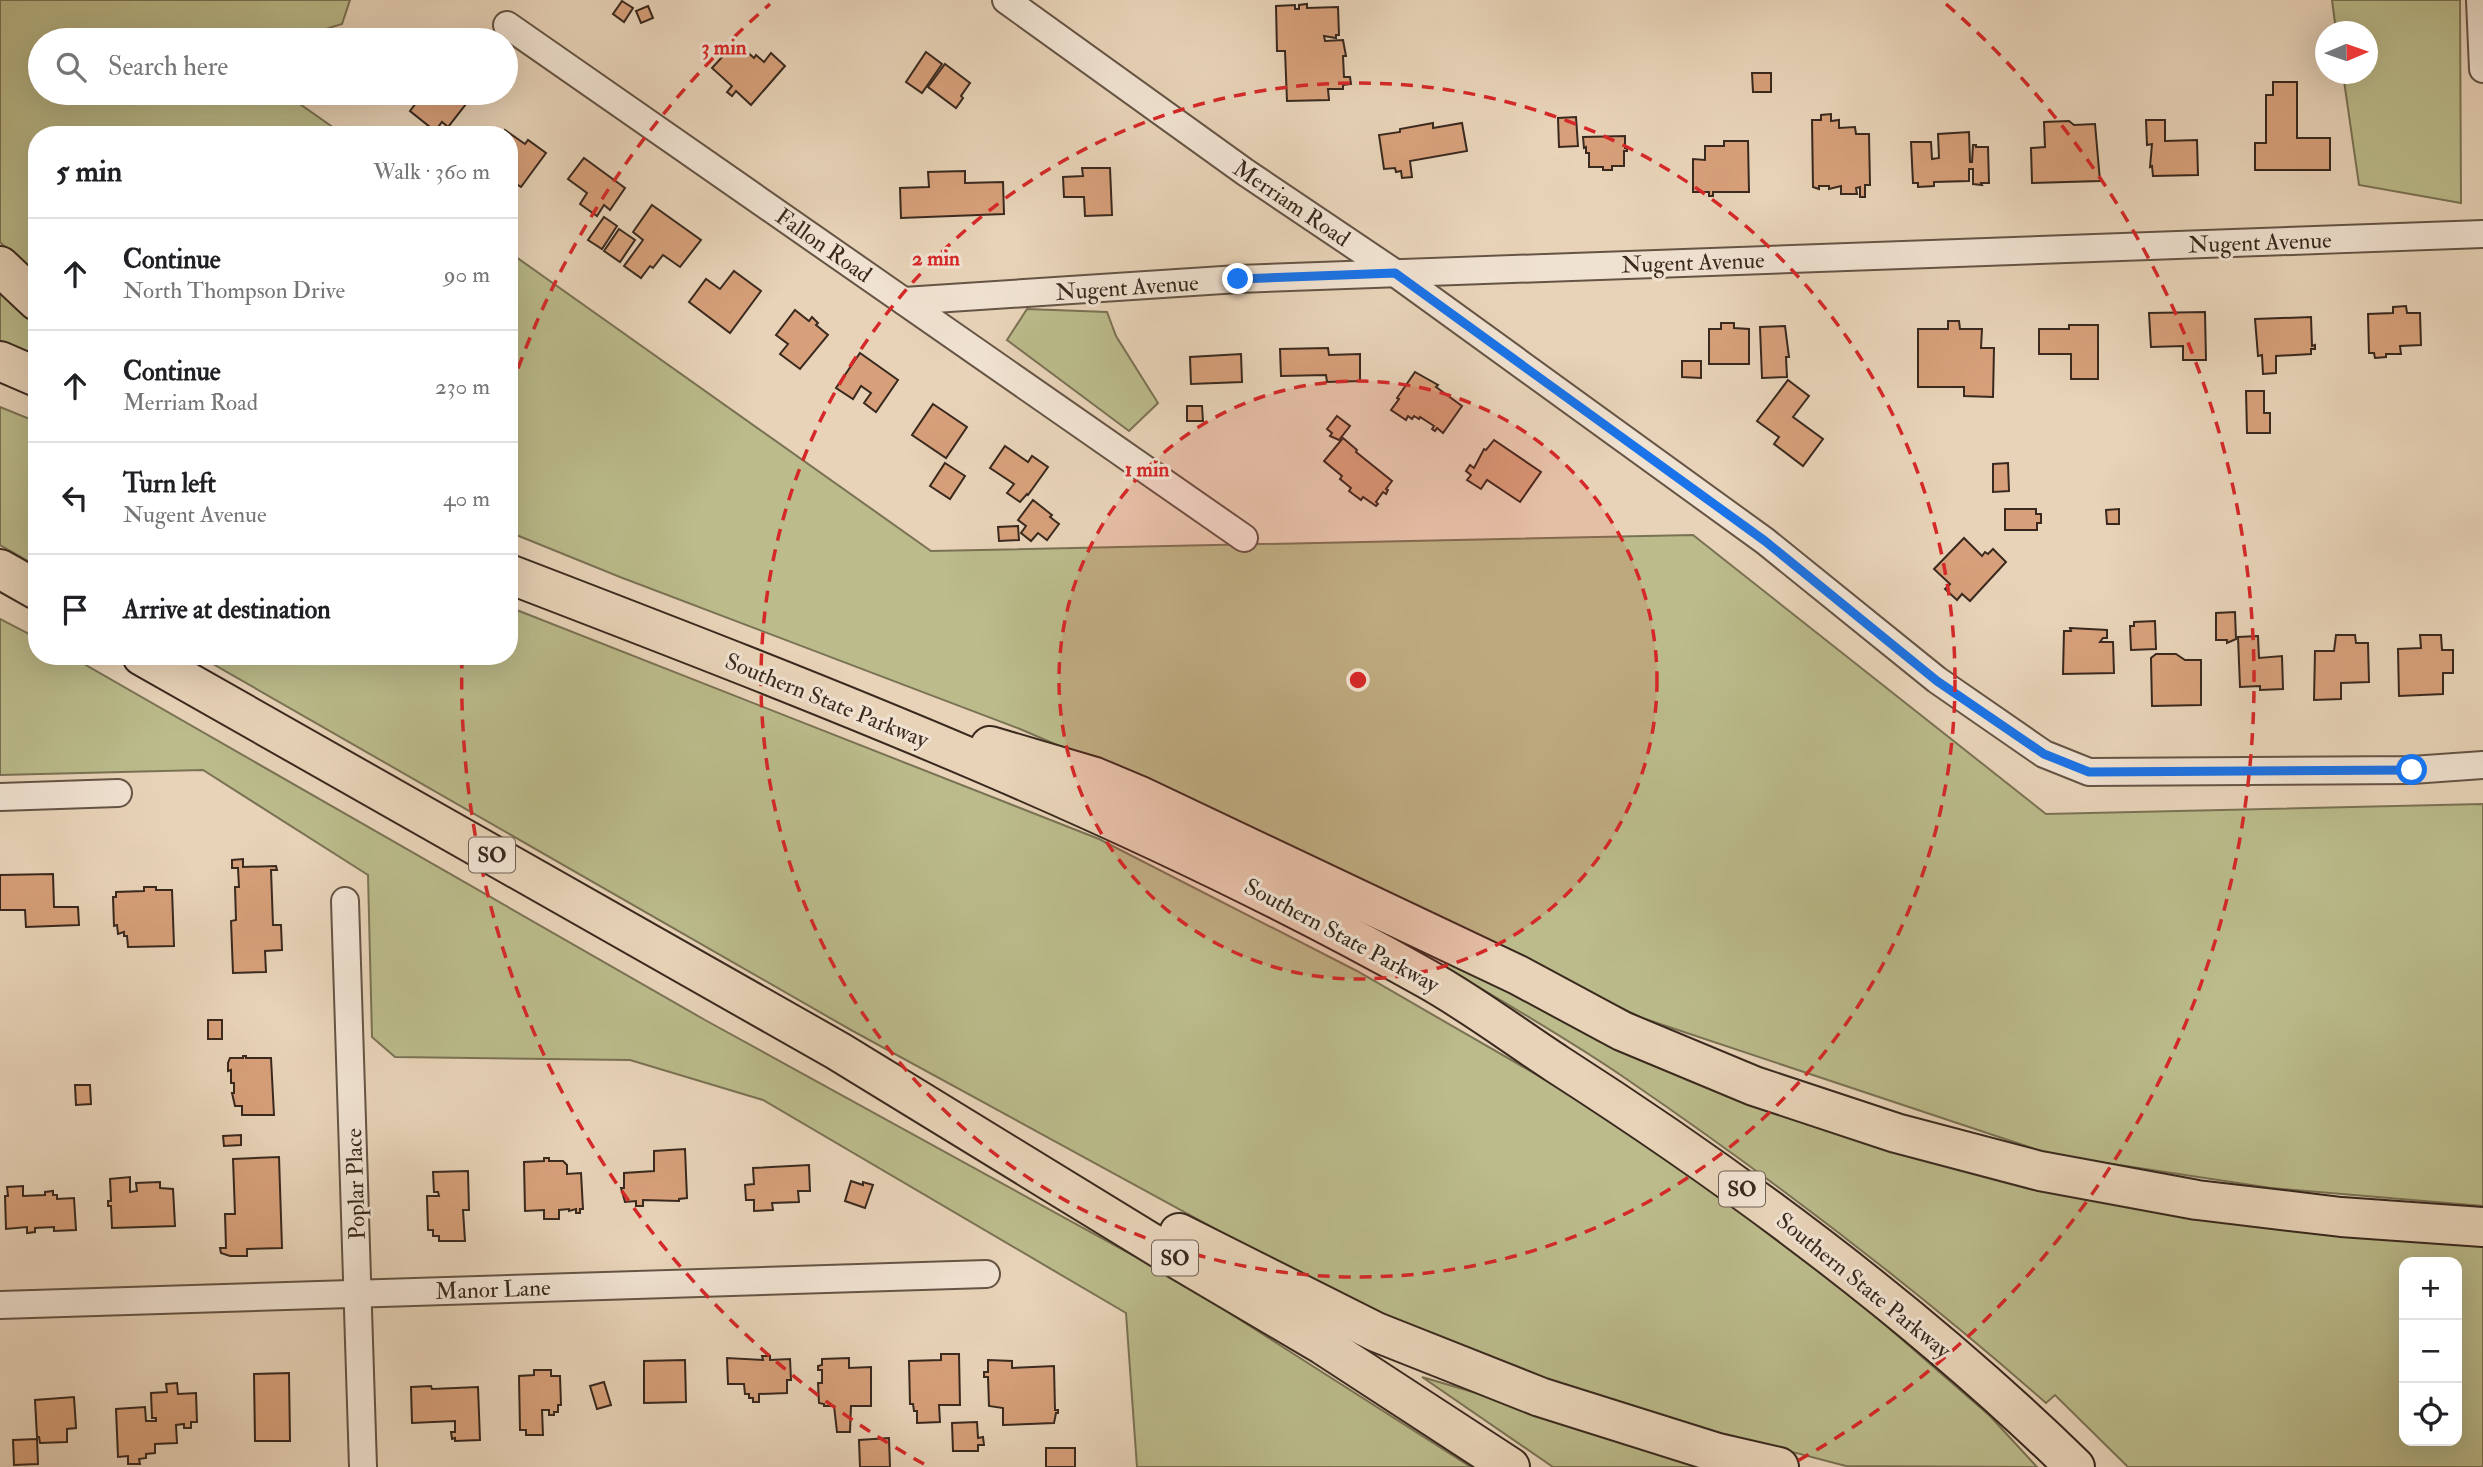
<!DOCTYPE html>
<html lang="en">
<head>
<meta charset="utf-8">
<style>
	:root { --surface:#fff; --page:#f2f2f2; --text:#202124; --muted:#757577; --line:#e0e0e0 }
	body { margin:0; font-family:"IM FELL Double Pica",serif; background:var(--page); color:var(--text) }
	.controls { position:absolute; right:21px; bottom:21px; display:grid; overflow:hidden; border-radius:14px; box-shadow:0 7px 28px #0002 }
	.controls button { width:63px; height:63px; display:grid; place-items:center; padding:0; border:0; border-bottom:2px solid var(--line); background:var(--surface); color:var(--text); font:35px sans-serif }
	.compass { position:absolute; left:2315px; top:21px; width:63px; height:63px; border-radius:50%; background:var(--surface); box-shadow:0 7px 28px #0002; rotate:88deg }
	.stop { position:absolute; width:21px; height:21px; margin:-16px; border:5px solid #1a73e8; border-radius:50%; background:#fff }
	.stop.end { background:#1a73e8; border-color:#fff; box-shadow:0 2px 7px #0008 }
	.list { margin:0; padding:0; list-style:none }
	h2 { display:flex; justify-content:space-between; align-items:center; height:91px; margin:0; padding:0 28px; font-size:30px }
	h2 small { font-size:23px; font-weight:400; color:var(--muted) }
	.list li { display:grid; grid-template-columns:46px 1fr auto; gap:21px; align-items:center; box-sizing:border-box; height:112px; padding:0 28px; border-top:2px solid var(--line) }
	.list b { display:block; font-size:26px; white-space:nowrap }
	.list p { margin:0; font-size:23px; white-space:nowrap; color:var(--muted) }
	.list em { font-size:23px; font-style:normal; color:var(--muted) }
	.icon { flex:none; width:38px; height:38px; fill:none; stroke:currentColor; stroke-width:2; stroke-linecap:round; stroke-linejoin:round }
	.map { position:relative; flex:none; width:2483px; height:1467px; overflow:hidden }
	.search { position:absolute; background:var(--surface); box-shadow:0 7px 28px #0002; left:28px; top:28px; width:490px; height:77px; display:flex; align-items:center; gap:18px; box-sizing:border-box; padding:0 24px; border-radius:38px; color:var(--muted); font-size:26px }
	.panel { position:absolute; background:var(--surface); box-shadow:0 7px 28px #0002; left:28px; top:126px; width:490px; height:539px; border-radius:28px }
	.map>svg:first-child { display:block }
	.green { fill:#bbbb8b; stroke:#7a7254; stroke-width:2; fill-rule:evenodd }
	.building { fill:#d7a07a; stroke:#39291e; stroke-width:2 }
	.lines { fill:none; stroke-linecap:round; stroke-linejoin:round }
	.minor-casing { stroke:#655444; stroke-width:30 }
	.motorway-casing { stroke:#39291e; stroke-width:42 }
	.minor { stroke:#f0e2d1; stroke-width:26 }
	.motorway { stroke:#e8d3b8; stroke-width:38 }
	.route { stroke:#1a73e8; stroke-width:9 }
	.ring { fill:none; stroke:#d62828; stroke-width:3.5; stroke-dasharray:12 9 }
	.labels { text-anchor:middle; stroke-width:6; stroke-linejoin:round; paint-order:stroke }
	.shield { fill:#f0e2d1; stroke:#706054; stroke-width:2 }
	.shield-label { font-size:21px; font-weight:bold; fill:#39291e }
	.street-label { font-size:23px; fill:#39291e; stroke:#f0e2d1 }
	.centre { fill:#d62828; stroke:#f0e2d1; stroke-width:3.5 }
	.ring-label { font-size:21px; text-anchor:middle; font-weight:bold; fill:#d62828; stroke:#f0e2d1; stroke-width:6; stroke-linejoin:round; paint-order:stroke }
</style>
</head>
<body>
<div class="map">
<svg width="2483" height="1467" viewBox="0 0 2483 1467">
	<rect width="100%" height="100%" fill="#e8d3b8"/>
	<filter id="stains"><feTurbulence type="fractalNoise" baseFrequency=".00286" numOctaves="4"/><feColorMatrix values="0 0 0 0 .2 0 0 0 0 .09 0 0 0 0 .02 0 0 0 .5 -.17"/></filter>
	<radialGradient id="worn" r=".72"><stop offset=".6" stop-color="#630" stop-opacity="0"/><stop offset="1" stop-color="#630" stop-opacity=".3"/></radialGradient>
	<g class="green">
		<polygon points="0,0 350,0 342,24 290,40 40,40 40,93 284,93 344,135 37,135 37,279 0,242"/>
		<polygon points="2332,0 2460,0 2461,203 2359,185 2343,74 2368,74 2368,32 2336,31"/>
		<polygon points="509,252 931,551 1693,535 2046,814 2483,804 2483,1206 2271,1188 2053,1155 1642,1018 1253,829 1020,729 620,577 509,532"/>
		<polygon points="0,292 37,324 37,355 21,352 0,344"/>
		<polygon points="1027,309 1107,312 1116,336 1158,403 1129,431 1007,340"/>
		<polygon points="0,407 37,422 37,566 0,545"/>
		<polygon points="509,607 1099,839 1357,971 1584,1102 1814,1263 1990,1416 2037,1467 1846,1466 1613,1405 1342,1298 851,1030 199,656 509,656"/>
		<polygon points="0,619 37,638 37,656 70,656 705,1020 1176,1279 1471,1467 1137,1467 1126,1313 763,1100 630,1060 395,1057 372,1037 368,875 203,770 0,775"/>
		<path d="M 1447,960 L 1759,1099 L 2483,1236 L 2483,1467 L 2128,1467 L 2055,1395 L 2046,1403 C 1913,1286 1771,1178 1625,1078 C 1567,1038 1504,1003 1444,966 ZM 2404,1262 L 2457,1262 L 2457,1441 L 2404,1441 Z"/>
		<polygon points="1422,1377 1726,1467 1553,1467"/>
	</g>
	<g class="building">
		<polygon points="622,1 633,8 624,22 613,14"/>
		<polygon points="1307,4 1307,8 1338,7 1339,35 1336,35 1336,38 1324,36 1325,41 1343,40 1346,56 1343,56 1344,77 1350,77 1351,84 1343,85 1343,89 1328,89 1329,100 1287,101 1285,51 1277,51 1276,6 1295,5 1295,9 1299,9 1299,5"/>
		<polygon points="648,6 653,18 641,23 636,11"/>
		<polygon points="736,42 754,58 756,55 764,62 771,53 785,66 751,105 736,91 732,96 727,92 732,86 712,68"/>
		<polygon points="926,52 942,64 922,93 906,82"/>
		<polygon points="945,64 970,83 961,96 963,98 956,108 928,87"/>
		<polygon points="1752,73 1771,73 1771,92 1753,92"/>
		<polygon points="2273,82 2297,82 2297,138 2330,138 2330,170 2255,170 2255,143 2266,143 2266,95 2273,95"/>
		<polygon points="415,93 469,93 473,95 448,127 442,122 435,131 410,111 419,99 414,94"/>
		<polygon points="1831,114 1831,121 1839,120 1839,128 1855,127 1856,134 1869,134 1870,185 1865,185 1865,197 1860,197 1860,187 1856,188 1857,194 1841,194 1841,186 1829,189 1829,186 1819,186 1819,189 1813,187 1812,120 1821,120 1821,115"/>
		<polygon points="1576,117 1578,146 1559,147 1558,118"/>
		<polygon points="2146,120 2165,120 2165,141 2197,140 2198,175 2153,176 2152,166 2150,167 2152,144 2147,145"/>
		<polygon points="2069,121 2074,125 2095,124 2100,181 2032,183 2031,148 2045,147 2044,122"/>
		<polygon points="1433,123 1433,128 1462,123 1467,151 1410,161 1412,177 1402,178 1401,171 1396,172 1395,168 1384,169 1379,135 1400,132 1400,129"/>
		<polygon points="505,130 525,144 528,140 546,153 521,187 509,179 509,135 502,135"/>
		<polygon points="1969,132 1970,162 1972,162 1973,145 1976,145 1976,147 1988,147 1989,183 1981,183 1982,185 1973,184 1973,169 1969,169 1969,181 1934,182 1934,186 1918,187 1918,183 1913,183 1911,142 1931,142 1932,159 1939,158 1938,134"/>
		<polygon points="1625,136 1625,148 1627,148 1627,151 1624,151 1624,166 1612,166 1612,170 1603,170 1603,167 1589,167 1589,153 1586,153 1586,147 1584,148 1583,137"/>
		<polygon points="1724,141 1748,141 1749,192 1713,192 1713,196 1709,196 1709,192 1693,192 1693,159 1705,160 1705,146 1724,146"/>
		<polygon points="584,158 625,188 610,210 604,205 597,216 580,204 587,193 568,179"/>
		<polygon points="1082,168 1110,168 1112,215 1085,216 1084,197 1064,197 1063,177 1083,176"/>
		<polygon points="965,171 965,183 1003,182 1004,214 901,218 900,188 929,187 928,172"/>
		<polygon points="652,205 701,240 680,267 663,255 653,268 650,266 641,278 624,266 643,240 633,232"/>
		<polygon points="604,217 617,226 602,249 588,240"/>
		<polygon points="619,229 635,240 620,262 604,251"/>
		<polygon points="734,271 761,291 730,333 689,302 706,279 720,289"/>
		<polygon points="2406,306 2407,313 2420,313 2421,345 2400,346 2401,354 2386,354 2386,357 2375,358 2374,353 2369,353 2368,314 2393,313 2393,307"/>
		<polygon points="795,310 809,321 812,317 818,323 816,325 828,335 800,369 780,354 788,344 776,335"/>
		<polygon points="2205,312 2206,360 2183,360 2183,346 2151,347 2149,313"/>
		<polygon points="2311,317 2312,346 2315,345 2315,349 2311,349 2311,354 2276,356 2276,373 2263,374 2262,355 2258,356 2255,319"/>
		<polygon points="1948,321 1959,321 1960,329 1982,329 1981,348 1994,348 1993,397 1964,396 1964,387 1918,387 1918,329 1948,329"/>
		<polygon points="1721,323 1734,323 1734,328 1749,329 1749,364 1709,364 1709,329 1721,329"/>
		<polygon points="2069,325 2098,325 2098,379 2071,379 2071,354 2039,354 2039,329 2069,329"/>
		<polygon points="1785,326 1789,357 1786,357 1787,377 1762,378 1760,327"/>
		<polygon points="1328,348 1329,355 1360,354 1360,381 1327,382 1326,375 1281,376 1280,349"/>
		<polygon points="860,353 898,380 876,412 864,403 871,393 861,386 853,399 836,388"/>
		<polygon points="1241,354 1242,382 1191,384 1190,357"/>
		<polygon points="1682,361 1701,361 1701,378 1682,377"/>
		<polygon points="1415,372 1438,385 1436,387 1462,406 1443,433 1437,428 1435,431 1432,429 1434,426 1420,417 1419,419 1414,416 1412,419 1408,416 1406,420 1391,410 1399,399 1397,398"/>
		<polygon points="1788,380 1809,396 1793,417 1823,439 1803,466 1774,444 1779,437 1757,421"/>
		<polygon points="2246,391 2264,391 2264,413 2270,413 2270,433 2247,433"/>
		<polygon points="933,404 967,427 946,458 912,435"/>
		<polygon points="1187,406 1202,406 1203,421 1187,421"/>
		<polygon points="1337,416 1350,426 1339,440 1330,436 1332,433 1327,429"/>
		<polygon points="1343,438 1357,450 1356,452 1392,481 1386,489 1388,490 1386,494 1383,492 1376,502 1378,504 1376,506 1363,497 1361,500 1349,491 1351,488 1340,479 1342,476 1324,461"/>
		<polygon points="1494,440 1541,472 1520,502 1487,480 1481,489 1467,480 1471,475 1466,471 1470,465 1474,468 1484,449 1486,450"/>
		<polygon points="1005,446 1028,462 1032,456 1048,467 1028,495 1027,494 1020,502 1007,493 1014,484 990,468"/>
		<polygon points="945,463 965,476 950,499 930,486"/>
		<polygon points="2008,463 2009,491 1993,492 1993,464"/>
		<polygon points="1033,500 1052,515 1050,517 1059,524 1047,540 1038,533 1031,541 1021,533 1026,526 1018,520"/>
		<polygon points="2005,509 2036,509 2036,514 2041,514 2041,523 2037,523 2037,530 2005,530"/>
		<polygon points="2119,509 2119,524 2107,524 2106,510"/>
		<polygon points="1018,526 1019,540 999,541 998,527"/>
		<polygon points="1964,538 1982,556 1985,552 1988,554 1993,549 2006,562 1970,601 1962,594 1957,600 1945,589 1950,584 1934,569"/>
		<polygon points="2235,612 2236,639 2227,643 2227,640 2216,640 2216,613"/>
		<polygon points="2155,621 2156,649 2131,650 2130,626 2134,626 2134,622"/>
		<polygon points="2070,628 2107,630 2107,638 2103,638 2100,642 2113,642 2114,673 2063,674 2064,631 2071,631"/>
		<polygon points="2336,635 2355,635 2356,643 2368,643 2369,682 2341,683 2341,699 2314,700 2315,651 2334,651"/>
		<polygon points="2420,635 2441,635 2442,650 2453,650 2453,673 2443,673 2443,694 2399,696 2398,649 2421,648"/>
		<polygon points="2258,636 2259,658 2282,656 2283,689 2260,690 2260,686 2240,687 2238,637"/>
		<polygon points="2156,654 2176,654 2185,660 2201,660 2201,705 2152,706 2151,658"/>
		<polygon points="243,859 243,867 276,866 277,870 271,870 273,925 281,925 282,950 265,951 266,972 233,973 231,921 236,920 235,887 239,887 238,868 232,868 232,860"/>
		<polygon points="53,874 54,907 78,907 79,925 26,927 25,910 0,910 0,875"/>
		<polygon points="144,887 156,887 156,890 172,890 174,946 128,947 127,936 124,936 124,932 118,934 117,925 114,926 113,897 116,897 116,892 144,891"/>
		<rect x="208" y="1020" width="14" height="19"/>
		<polygon points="243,1056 246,1056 246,1058 271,1058 274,1115 242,1115 242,1106 235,1106 232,1093 234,1093 234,1083 231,1083 231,1070 228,1071 228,1063 230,1058 243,1058"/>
		<polygon points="75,1085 90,1085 91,1104 76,1105"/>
		<polygon points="241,1135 241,1145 224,1146 223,1136"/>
		<polygon points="685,1149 687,1198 679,1199 679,1201 643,1200 643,1206 636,1206 636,1201 625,1202 621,1188 624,1188 624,1173 654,1171 654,1151"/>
		<polygon points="279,1157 282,1248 247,1249 247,1256 230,1256 221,1253 220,1248 226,1248 225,1214 235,1214 233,1159"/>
		<polygon points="544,1158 549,1158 549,1161 563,1161 567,1165 567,1174 581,1173 583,1209 580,1209 580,1213 576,1213 576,1209 569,1211 569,1209 559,1210 559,1219 544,1219 544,1210 525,1211 524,1162 544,1161"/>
		<polygon points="809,1165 810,1191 798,1191 799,1202 772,1203 773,1210 754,1211 754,1200 746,1200 745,1185 754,1184 753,1168"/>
		<polygon points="468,1171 469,1210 463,1210 465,1241 439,1241 439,1236 433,1236 433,1230 428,1230 427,1196 439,1196 438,1192 434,1192 433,1172"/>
		<polygon points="130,1177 130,1192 137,1191 136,1183 160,1182 160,1188 173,1189 175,1226 112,1228 111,1206 108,1206 108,1201 111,1201 110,1179"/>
		<polygon points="851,1181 863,1185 863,1182 873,1185 865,1208 845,1201"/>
		<polygon points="23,1186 23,1196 45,1195 45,1192 53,1191 53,1195 57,1195 57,1199 74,1198 76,1230 54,1231 54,1227 35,1228 35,1232 27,1233 27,1227 6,1229 5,1196 8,1196 7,1187"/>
		<polygon points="941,1354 959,1354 960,1405 939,1405 940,1422 917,1423 917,1411 914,1411 913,1404 910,1404 909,1361 941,1360"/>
		<polygon points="762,1356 770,1356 770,1360 790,1359 791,1380 787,1380 787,1393 759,1394 759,1402 753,1402 753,1398 749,1398 749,1394 745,1394 744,1384 728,1384 727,1358 763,1360"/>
		<polygon points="849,1358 849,1368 871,1367 871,1406 851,1406 850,1432 837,1432 834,1406 824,1406 824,1404 819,1403 818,1383 822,1383 822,1370 818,1370 818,1366 822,1365 822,1359"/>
		<polygon points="685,1360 686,1402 644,1403 644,1361"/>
		<polygon points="988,1360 1012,1361 1012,1368 1054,1366 1055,1410 1058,1410 1058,1413 1056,1413 1054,1423 1003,1425 1003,1408 989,1406 988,1377 984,1377 984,1372 988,1372"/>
		<polygon points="534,1370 551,1370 551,1376 560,1376 561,1405 558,1405 558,1412 554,1412 554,1415 549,1415 549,1410 542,1410 543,1435 526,1435 526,1430 520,1430 519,1376 534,1375"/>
		<polygon points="289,1373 290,1441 255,1441 254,1374"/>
		<polygon points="604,1382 611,1405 597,1409 590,1386"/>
		<polygon points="177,1383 178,1394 196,1393 197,1422 191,1422 191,1428 184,1428 184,1424 176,1425 177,1443 155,1444 155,1453 146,1454 146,1458 139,1459 140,1464 128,1464 128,1456 118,1457 116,1409 145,1407 146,1421 156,1421 156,1418 152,1418 151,1393 167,1392 166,1384"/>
		<polygon points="431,1386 432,1389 478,1387 480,1440 455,1441 455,1438 452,1439 451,1432 455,1432 455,1421 412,1423 411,1387"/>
		<polygon points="74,1397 76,1428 67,1429 67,1442 40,1443 39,1437 37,1437 35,1400"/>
		<polygon points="977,1422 978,1438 983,1437 984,1445 978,1445 978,1451 953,1451 952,1423"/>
		<polygon points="889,1438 890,1467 860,1467 859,1440"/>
		<polygon points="37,1439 38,1464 14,1465 13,1440"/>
		<rect x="1046" y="1448" width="29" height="19"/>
	</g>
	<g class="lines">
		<g class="minor-casing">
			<g id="minor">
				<polyline points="1006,0 1245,172 1395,273 1765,541 1937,680 2044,754 2089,772 2412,770 2483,765"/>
				<polyline points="2480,0 2483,69"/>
				<polyline points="507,25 1244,538"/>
				<polyline points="904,301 1238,279 2483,234"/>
				<polyline points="0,797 118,793"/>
				<polyline points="345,901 363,1467"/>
				<polyline points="0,1305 986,1274"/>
			</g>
		</g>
		<g class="motorway-casing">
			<g id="motorway">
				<polyline points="0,266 37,301"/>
				<polyline points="0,361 37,377"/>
				<polyline points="0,569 37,590"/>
				<path d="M 509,574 C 821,694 1135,815 1427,979 C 1472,1004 1514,1036 1557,1064 C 1741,1182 1918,1314 2075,1467"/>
				<polyline points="142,656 838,1051 1179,1260 1323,1345 1510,1467"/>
				<polyline points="990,746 1095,777 1138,795 1518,975 1622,1031 1754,1086 1896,1133 2040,1171 2197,1200 2341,1217 2483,1227"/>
				<polyline points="1179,1233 1376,1332 1540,1397 1718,1453 1779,1467"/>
			</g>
		</g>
		<use href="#minor" class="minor"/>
		<use href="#motorway" class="motorway"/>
	</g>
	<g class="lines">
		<polyline class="route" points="1238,279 1395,273 1765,541 1937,681 2044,754 2089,772 2412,770"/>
	</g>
	<circle cx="1358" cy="680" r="299" fill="#d62828" fill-opacity=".12"/>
	<g class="ring">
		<circle cx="1358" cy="680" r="299"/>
		<circle cx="1358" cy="680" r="597"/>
		<path d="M924 1464A896 896 0 0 1 462 657M511 388A896 896 0 0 1 770 4M1946 4A896 896 0 0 1 1792 1464"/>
	</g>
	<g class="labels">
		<g class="shield">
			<rect x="469" y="837.5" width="46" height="35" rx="5"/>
			<rect x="1719" y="1171.5" width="46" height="35" rx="5"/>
			<rect x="1152" y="1240.5" width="46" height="35" rx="5"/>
		</g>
		<g class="shield-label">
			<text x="492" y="862">SO</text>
			<text x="1742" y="1196">SO</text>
			<text x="1175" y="1265">SO</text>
		</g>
		<g class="street-label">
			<text transform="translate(1292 203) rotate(34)" y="8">Merriam Road</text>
			<text transform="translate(2260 242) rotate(-2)" y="8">Nugent Avenue</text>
			<text transform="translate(824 245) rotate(35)" y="8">Fallon Road</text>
			<text transform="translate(1693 262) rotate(-2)" y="8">Nugent Avenue</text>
			<text transform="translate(1127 287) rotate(-4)" y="8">Nugent Avenue</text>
			<text transform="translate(827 700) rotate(22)" y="8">Southern State Parkway</text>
			<text transform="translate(1342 935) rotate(28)" y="8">Southern State Parkway</text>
			<text transform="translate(355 1184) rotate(-92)" y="8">Poplar Place</text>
			<text transform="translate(1864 1285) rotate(39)" y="8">Southern State Parkway</text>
			<text transform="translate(493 1289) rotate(-2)" y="8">Manor Lane</text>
		</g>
	</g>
	<circle cx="1358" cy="680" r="10" class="centre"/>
	<g class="ring-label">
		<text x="724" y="54">3 min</text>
		<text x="936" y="265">2 min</text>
		<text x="1147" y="476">1 min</text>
	</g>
	<rect width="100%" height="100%" filter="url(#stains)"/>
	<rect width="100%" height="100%" fill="url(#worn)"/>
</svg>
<div class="controls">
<button>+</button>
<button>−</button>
<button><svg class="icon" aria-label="locate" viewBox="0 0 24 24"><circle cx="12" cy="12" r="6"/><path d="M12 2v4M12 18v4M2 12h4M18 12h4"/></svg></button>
</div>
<svg class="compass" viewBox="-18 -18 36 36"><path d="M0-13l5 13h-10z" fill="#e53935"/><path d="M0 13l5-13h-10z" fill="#757577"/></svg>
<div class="stop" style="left:2412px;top:770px"></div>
<div class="stop end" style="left:1238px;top:279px"></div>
<div class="search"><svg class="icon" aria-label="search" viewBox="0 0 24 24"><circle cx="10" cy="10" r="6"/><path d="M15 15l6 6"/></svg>Search here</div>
<section class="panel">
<h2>5 min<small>Walk · 360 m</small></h2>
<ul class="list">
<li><svg class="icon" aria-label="ahead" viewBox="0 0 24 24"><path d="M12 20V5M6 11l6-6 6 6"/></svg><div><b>Continue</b><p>North Thompson Drive</p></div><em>90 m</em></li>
<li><svg class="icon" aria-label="ahead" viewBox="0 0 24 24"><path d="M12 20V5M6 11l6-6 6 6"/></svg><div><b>Continue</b><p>Merriam Road</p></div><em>230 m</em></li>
<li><svg class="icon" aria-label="left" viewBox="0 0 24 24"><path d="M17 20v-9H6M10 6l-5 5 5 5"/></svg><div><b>Turn left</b><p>Nugent Avenue</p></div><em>40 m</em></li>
<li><svg class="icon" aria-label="arrive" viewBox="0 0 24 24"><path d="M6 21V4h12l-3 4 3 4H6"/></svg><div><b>Arrive at destination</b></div></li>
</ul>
</section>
</div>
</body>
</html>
